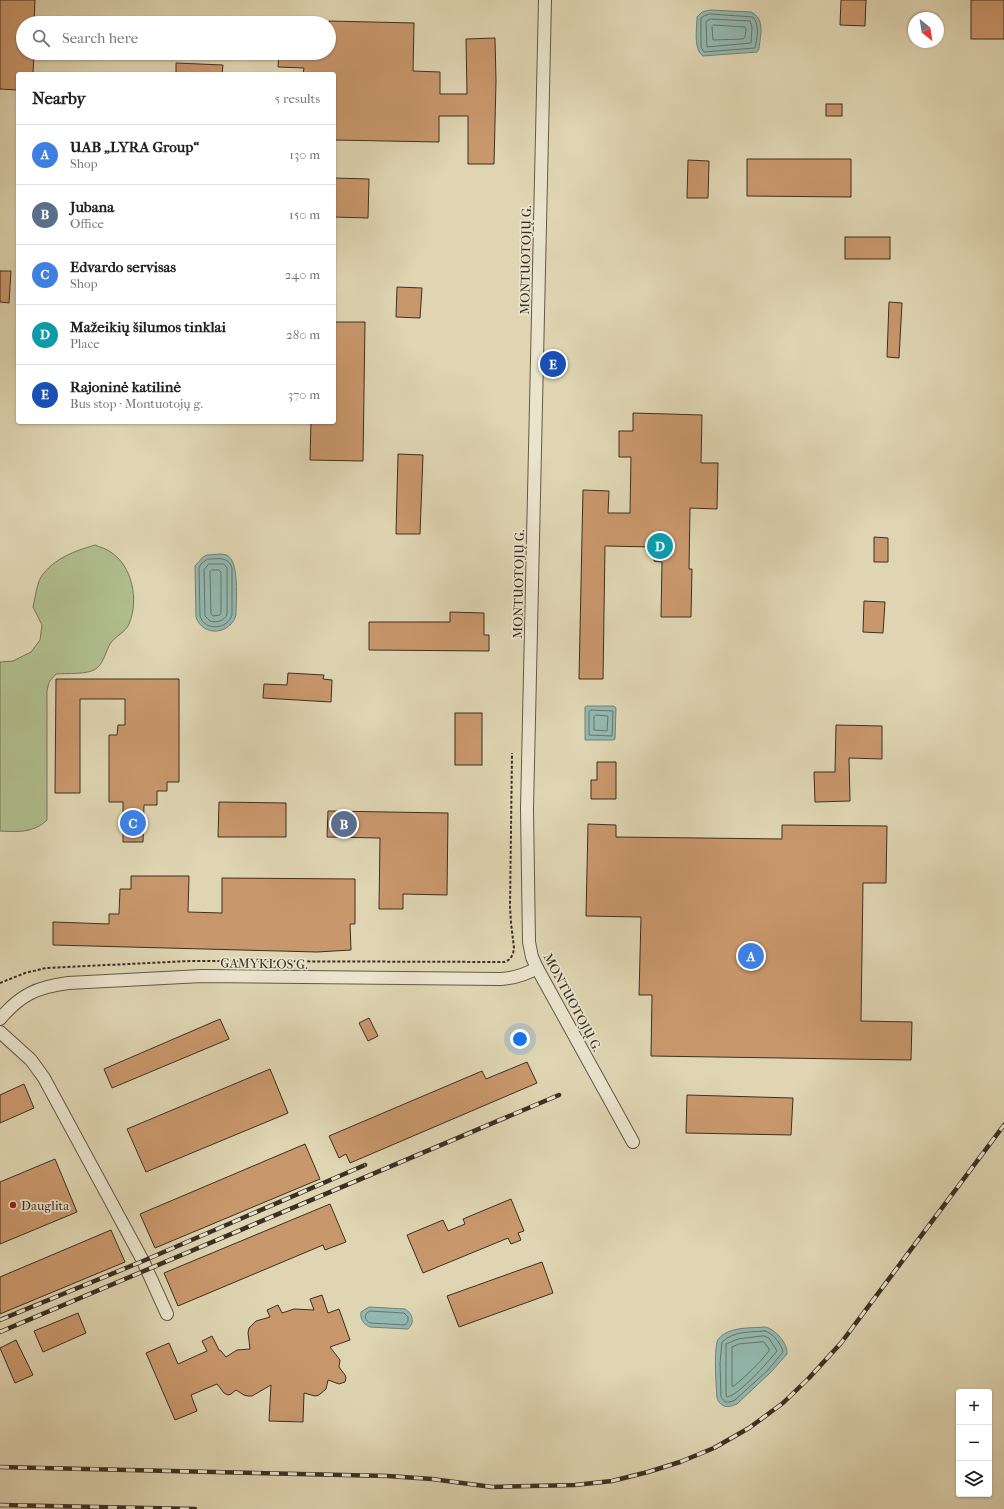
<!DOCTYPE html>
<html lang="en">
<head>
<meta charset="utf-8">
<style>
	:root { --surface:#fff; --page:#f2f2f2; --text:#202124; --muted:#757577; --line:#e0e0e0; --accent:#7c3aed }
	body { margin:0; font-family:"IM FELL French Canon",serif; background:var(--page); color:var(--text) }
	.controls { position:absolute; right:12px; bottom:12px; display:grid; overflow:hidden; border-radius:4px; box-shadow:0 1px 3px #0004 }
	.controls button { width:36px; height:36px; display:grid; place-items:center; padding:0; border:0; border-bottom:1px solid var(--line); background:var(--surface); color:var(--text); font:20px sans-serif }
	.compass { position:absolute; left:908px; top:12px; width:36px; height:36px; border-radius:50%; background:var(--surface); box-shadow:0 1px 3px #0004; rotate:150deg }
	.you { position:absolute; left:520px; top:1039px; width:14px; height:14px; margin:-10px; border:3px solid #fff; border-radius:50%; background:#1a73e8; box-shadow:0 0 0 6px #1a73e833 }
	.badge { display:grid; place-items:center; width:26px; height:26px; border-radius:50%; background:var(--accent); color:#fff; font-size:13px; font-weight:700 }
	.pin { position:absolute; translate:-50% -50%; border:2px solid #fff; box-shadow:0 1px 4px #0006 }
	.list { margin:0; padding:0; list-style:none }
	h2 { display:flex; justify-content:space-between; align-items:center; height:52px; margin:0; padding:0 16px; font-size:17px }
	h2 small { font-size:13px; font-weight:400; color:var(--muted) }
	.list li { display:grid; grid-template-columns:26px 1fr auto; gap:12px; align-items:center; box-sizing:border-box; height:60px; padding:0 16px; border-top:1px solid var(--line) }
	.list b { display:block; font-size:15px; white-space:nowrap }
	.list p { margin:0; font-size:13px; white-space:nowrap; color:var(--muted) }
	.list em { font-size:13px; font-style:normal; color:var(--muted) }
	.icon { flex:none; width:22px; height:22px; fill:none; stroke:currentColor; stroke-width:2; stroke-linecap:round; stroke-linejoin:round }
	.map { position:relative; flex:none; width:1004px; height:1509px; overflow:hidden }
	.search { position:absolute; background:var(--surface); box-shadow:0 1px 3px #0004; left:16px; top:16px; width:320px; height:44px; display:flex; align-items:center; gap:10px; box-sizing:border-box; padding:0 14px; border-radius:22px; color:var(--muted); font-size:15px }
	.panel { position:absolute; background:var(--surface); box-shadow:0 1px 3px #0004; left:16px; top:72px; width:320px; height:352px; border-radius:4px }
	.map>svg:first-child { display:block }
	.green { fill:#b0bd8d; stroke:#767659 }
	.water { fill:#93b8af; stroke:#708278 }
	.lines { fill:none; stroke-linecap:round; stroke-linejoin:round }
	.shore { stroke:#67746a; stroke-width:1 }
	.building { fill:#c9976c; stroke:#3b3025 }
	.street-casing { stroke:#645948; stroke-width:14 }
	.path { stroke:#3b3025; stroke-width:2; stroke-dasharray:3 2; stroke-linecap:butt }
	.street { stroke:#eae4cd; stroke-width:12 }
	.rail-casing { stroke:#3b3025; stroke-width:4.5 }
	.rail { stroke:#eae4cd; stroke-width:3; stroke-dasharray:9; stroke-linecap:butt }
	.poi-dot { fill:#8f2418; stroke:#eae4cd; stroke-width:1.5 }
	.labels { text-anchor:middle; stroke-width:3.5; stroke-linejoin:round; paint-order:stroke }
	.street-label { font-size:13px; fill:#3b3025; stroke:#eae4cd }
	.poi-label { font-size:13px; fill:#3b3025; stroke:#eae4cd; text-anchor:start }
</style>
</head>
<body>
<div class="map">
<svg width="1004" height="1509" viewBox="0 0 1004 1509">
	<rect width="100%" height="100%" fill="#dfd5b2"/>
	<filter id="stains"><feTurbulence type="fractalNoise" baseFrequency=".005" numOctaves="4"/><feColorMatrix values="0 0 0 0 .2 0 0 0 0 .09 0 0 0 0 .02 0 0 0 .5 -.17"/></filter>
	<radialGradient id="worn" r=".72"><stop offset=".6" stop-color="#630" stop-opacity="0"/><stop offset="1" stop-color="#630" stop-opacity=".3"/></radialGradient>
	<path class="green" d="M 95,545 C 99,547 105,548 109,551 C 133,565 139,601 129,624 C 126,632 115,636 110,644 C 106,651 104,662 97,668 C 90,675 66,673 56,674 L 49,682 L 47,691 L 47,820 C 34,833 17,832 0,831 L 0,662 L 13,661 L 31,652 L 40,640 L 42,625 L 33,607 C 35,599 37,583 41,577 C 54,558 75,551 95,545 Z"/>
	<g class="water">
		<path d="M 710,10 L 751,12 C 766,19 760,36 759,49 L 757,52 L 703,56 C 693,49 697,28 697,17 L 702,12 Z"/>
		<path d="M 207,555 C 213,555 221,553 226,555 C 240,559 236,602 236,615 C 231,634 203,638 196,617 L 195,566 L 203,557 Z"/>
		<polygon points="587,706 614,706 616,708 615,739 613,740 585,740 585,707"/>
		<path d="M 369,1307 L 405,1309 C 413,1314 415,1322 408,1329 L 370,1327 C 363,1324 360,1319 361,1312 Z"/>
		<path d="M 765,1327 C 775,1329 788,1343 787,1354 L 771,1372 L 737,1404 C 728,1408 721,1408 717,1398 C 716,1384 714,1355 717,1342 C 718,1338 722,1335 726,1333 C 737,1327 753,1328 765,1327 Z"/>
	</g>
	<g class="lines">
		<g class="shore">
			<path d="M 710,14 L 753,17 C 760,25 757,39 755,48 L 704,52 L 701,47 L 701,18 L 704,16 Z"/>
			<polygon points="711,19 750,21 752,27 751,43 707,47 706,22"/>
			<polygon points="714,25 745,27 746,29 745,37 743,39 713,40 712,27"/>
			<path d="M 208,559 C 218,559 228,556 232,568 L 232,615 C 228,629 205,632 200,616 L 199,568 L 201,564 Z"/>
			<path d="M 209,564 L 224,564 L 227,568 L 227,614 C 225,621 217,623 210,621 L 205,616 L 204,570 Z"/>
			<polygon points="212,570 219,570 221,572 221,613 220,615 213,616 211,614 210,572"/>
			<polygon points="591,710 613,711 612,736 589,735 589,712"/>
			<polygon points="596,715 608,716 607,731 594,730 594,717"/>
			<path d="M 370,1311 L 404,1313 L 408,1317 L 408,1321 L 405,1325 L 371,1323 C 367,1322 364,1318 366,1314 Z"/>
			<path d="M 765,1331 C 773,1333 782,1345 783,1352 L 768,1370 L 735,1400 L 730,1402 L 725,1402 L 721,1397 L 720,1363 L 722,1342 C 733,1331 751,1332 765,1331 Z"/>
			<path d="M 764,1336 L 769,1338 L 777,1351 C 769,1361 738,1396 727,1397 L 726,1395 L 726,1344 L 738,1339 Z"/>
			<path d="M 764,1342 L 769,1349 L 769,1351 C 759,1364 747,1375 734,1386 L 732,1386 L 732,1347 L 739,1344 Z"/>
		</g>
	</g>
	<g class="building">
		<polygon points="0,0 35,0 34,23 23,23 23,53 34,53 33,74 18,74 18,90 0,89"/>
		<polygon points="841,0 866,0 865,26 840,25"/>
		<rect x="971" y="0" width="33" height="39"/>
		<polygon points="329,21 414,23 413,71 440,72 440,94 467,94 466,39 495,38 496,81 494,164 468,164 468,116 439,116 439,142 334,140 334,74 303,74 304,68 278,67 279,53 329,53"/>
		<polygon points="176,63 223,65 222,74 176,74"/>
		<rect x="826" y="104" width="16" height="12"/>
		<polygon points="747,159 851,159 851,197 747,196"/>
		<polygon points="688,160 709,161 708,198 687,198"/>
		<polygon points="334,178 369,179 368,218 334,217"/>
		<rect x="845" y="237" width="45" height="22"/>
		<polygon points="0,271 11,271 9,303 0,302"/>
		<polygon points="397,287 422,288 420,318 396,317"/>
		<polygon points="889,302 902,303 899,358 887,357"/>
		<polygon points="334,322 365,322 363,461 310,460 311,422 334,422"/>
		<polygon points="633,413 702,415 701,463 718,463 717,509 690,508 689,569 692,569 691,617 661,617 662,562 654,561 655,547 605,546 603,679 579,679 583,490 609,491 608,513 630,513 631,457 619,457 619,431 633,431"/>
		<polygon points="398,454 423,455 420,534 396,534"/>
		<polygon points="874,537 888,538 888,562 874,562"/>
		<polygon points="864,601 885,602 883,633 863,632"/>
		<polygon points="450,612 484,613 484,635 489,635 489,651 369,650 369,622 450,622"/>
		<polygon points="288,673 324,675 323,679 332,680 331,702 263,698 264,684 287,685"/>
		<polygon points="56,679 179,679 179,782 167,782 167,791 157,791 157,805 144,805 143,842 123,842 123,802 109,802 109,735 117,735 118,725 125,725 125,699 80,699 80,793 55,793"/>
		<rect x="455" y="713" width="27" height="52"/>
		<polygon points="836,725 882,726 882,759 849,758 850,801 815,802 814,772 835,772"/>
		<polygon points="597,762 616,762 616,799 591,799 591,780 597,780"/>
		<polygon points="219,802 286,803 286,837 218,837"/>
		<polygon points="328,811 448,813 447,895 403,894 403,909 379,909 380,838 327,837"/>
		<polygon points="588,824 616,825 616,837 782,839 782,825 887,826 886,883 863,883 861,1021 912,1022 911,1060 651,1056 652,995 639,995 641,917 586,916"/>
		<polygon points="131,876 189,876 188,912 222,913 222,878 355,879 355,924 350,924 351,950 317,952 53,945 53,922 109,924 109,914 119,914 120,889 131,889"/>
		<polygon points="369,1018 378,1036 368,1041 359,1023"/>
		<polygon points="220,1019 229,1039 112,1088 104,1069"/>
		<polygon points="527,1062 537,1083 350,1163 346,1154 339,1158 329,1136 482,1071 486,1079"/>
		<polygon points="270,1069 288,1113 146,1172 127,1129"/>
		<polygon points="24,1084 34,1108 0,1123 0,1095"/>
		<polygon points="687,1095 793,1098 791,1135 686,1133"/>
		<polygon points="305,1144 320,1179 155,1248 140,1214"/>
		<polygon points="55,1159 77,1212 0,1244 0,1182"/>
		<polygon points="511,1199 524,1231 518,1233 521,1240 511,1244 508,1238 423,1273 407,1235 443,1220 448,1231 465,1224 463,1219"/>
		<polygon points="330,1204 346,1242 325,1250 323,1245 178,1306 164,1273"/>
		<polygon points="111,1230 125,1262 0,1314 0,1277"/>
		<polygon points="542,1262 553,1293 459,1327 447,1296"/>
		<polygon points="322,1295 328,1313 339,1309 350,1340 330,1347 340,1360 339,1367 345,1375 346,1378 345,1382 339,1384 328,1380 326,1389 319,1395 315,1396 304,1393 303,1422 269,1421 271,1385 252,1396 248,1396 244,1395 236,1390 231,1394 228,1395 224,1393 217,1384 191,1395 197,1411 175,1420 146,1353 169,1343 178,1364 207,1351 202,1341 212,1336 219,1350 221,1351 226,1357 237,1350 250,1349 248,1333 249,1328 256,1321 270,1317 267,1310 278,1305 282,1313 294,1309 314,1310 310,1299"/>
		<polygon points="78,1313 86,1333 43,1352 34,1331"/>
		<polygon points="16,1340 33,1375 15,1383 0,1348"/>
	</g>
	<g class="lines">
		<g class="street-casing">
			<g id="street">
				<polyline points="545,0 527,809 529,942 532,957 537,968 633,1142"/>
				<path d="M 0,1019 C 20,995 37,987 68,983 L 202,976 L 501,979 C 515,978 525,975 537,968"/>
				<polyline points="0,1032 31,1060 44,1078 143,1261 167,1314"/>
			</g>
		</g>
		<polyline class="path" points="0,983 25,973 46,968 190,961 505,962 510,959 513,954 514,948 511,923 510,907 512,753"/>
		<use href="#street" class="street"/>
		<g class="rail-casing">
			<g id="rail">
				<polyline points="0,1320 143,1261 365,1165"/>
				<polyline points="0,1332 559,1095"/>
				<polyline points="0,1467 388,1476 432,1479 492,1487 575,1485 612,1481 648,1472 680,1462 714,1448 749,1428 783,1403 809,1378 841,1343 1004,1125"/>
				<polyline points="0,1505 195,1509"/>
			</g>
		</g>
		<use href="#rail" class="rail"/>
	</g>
	<circle class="poi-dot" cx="13" cy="1205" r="4"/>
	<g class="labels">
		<g class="street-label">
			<text transform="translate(525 260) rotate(-89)" y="5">MONTUOTOJŲ G.</text>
			<text transform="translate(518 584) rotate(-89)" y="5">MONTUOTOJŲ G.</text>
			<text transform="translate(264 963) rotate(1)" y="5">GAMYKLOS G.</text>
			<text transform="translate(573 1002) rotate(62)" y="5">MONTUOTOJŲ G.</text>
		</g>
		<g class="poi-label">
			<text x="21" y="1210">Dauglita</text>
		</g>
	</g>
	<rect width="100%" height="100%" filter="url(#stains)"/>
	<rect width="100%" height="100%" fill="url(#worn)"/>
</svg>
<div class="controls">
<button>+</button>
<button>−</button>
<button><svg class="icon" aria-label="layers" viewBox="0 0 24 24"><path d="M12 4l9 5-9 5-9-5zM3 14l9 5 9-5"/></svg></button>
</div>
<svg class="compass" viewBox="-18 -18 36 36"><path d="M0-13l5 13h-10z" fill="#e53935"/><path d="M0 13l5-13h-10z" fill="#757577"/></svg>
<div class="you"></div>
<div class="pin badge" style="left:751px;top:956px;background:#3f7fe0">A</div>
<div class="pin badge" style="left:344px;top:824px;background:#5c6f8a">B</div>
<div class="pin badge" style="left:133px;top:823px;background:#3f7fe0">C</div>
<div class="pin badge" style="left:660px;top:546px;background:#0f9aa8">D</div>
<div class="pin badge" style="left:553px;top:364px;background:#1a4fb4">E</div>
<div class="search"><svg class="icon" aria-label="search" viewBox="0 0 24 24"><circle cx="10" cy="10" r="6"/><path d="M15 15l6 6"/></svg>Search here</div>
<section class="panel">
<h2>Nearby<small>5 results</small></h2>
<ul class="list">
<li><span class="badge" style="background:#3f7fe0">A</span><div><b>UAB „LYRA Group“</b><p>Shop</p></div><em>130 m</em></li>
<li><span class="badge" style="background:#5c6f8a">B</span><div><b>Jubana</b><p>Office</p></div><em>150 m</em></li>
<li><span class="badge" style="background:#3f7fe0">C</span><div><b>Edvardo servisas</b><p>Shop</p></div><em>240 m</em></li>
<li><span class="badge" style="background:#0f9aa8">D</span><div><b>Mažeikių šilumos tinklai</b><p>Place</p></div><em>280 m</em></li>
<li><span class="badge" style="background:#1a4fb4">E</span><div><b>Rajoninė katilinė</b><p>Bus stop · Montuotojų g.</p></div><em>370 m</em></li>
</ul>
</section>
</div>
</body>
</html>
